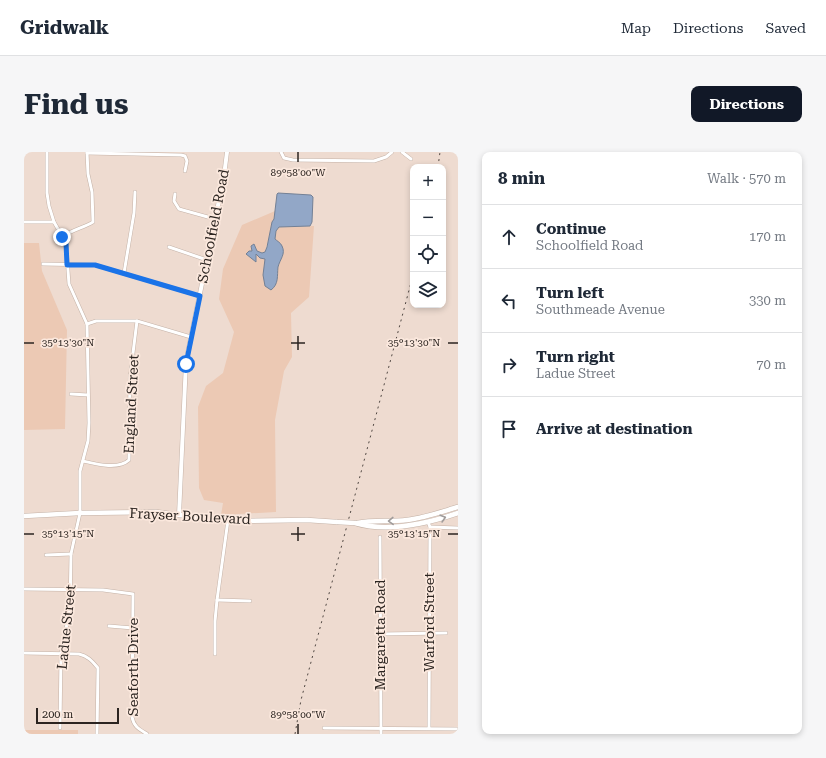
<!DOCTYPE html>
<html lang="en">
<head>
<meta charset="utf-8">
<style>
	:root { --surface:#fff; --page:#f6f6f7; --text:#1f2937; --muted:#747a83; --line:#e0e1e3; --accent:#111827 }
	body { margin:0; font-family:"Roboto Serif",serif; background:var(--page); color:var(--text) }
	.controls { position:absolute; right:12px; top:12px; display:grid; overflow:hidden; border-radius:8px; box-shadow:0 2px 6px #0003 }
	.controls button { width:36px; height:36px; display:grid; place-items:center; padding:0; border:0; border-bottom:1px solid var(--line); background:var(--surface); color:var(--text); font:20px sans-serif }
	.scale { position:absolute; left:12px; bottom:10px; width:83px; box-sizing:border-box; padding-left:4px; border:2px solid #2b2420; border-top:0; font-size:11px; line-height:14px; white-space:nowrap; color:#2b2420; -webkit-text-stroke:3px #fbe8dd; paint-order:stroke }
	.stop { position:absolute; width:12px; height:12px; margin:-9px; border:3px solid #1a73e8; border-radius:50%; background:#fff }
	.stop.end { background:#1a73e8; border-color:#fff; box-shadow:0 1px 4px #0008 }
	.list { margin:0; padding:0; list-style:none }
	h2 { display:flex; justify-content:space-between; align-items:center; height:52px; margin:0; padding:0 16px; font-size:17px }
	h2 small { font-size:13px; font-weight:400; color:var(--muted) }
	.list li { display:grid; grid-template-columns:26px 1fr auto; gap:12px; align-items:center; box-sizing:border-box; height:64px; padding:0 16px; border-top:1px solid var(--line) }
	.list b { display:block; font-size:15px; white-space:nowrap }
	.list p { margin:0; font-size:13px; white-space:nowrap; color:var(--muted) }
	.list em { font-size:13px; font-style:normal; color:var(--muted) }
	.icon { flex:none; width:22px; height:22px; fill:none; stroke:currentColor; stroke-width:2; stroke-linecap:round; stroke-linejoin:round }
	.map { position:relative; flex:none; width:434px; height:582px; overflow:hidden; border-radius:8px }
	header { display:flex; align-items:center; gap:24px; box-sizing:border-box; height:56px; padding:0 20px; background:var(--surface); border-bottom:1px solid var(--line) }
	header strong { font-size:19px }
	nav { display:flex; gap:22px; margin-inline-start:auto; font-size:14px }
	.intro { display:flex; align-items:center; justify-content:space-between; box-sizing:border-box; height:96px; padding:0 24px }
	h1 { margin:0; font-size:28px }
	.button { padding:10px 18px; border-radius:8px; background:var(--accent); color:#fff; font-size:14px; font-weight:700 }
	main { display:flex; gap:24px; padding:0 24px }
	aside { flex:1; background:var(--surface); border-radius:8px; box-shadow:0 2px 6px #0003 }
	.map>svg:first-child { display:block }
	.green { fill:#ecc9b4 }
	.water { fill:#92a7c7; stroke:#738095 }
	.lines { fill:none; stroke-linecap:round; stroke-linejoin:round }
	.minor-casing { stroke:#c4b2a7; stroke-width:4 }
	.tertiary-casing { stroke:#c4b2a7; stroke-width:5 }
	.secondary-casing { stroke:#c4b2a7; stroke-width:5.5 }
	.minor { stroke:#fff; stroke-width:3 }
	.tertiary { stroke:#fff; stroke-width:4 }
	.secondary { stroke:#fff; stroke-width:4.5 }
	.rail { stroke:#504742; stroke-width:1; stroke-dasharray:2 4; stroke-linecap:butt }
	.secondary-bridge-casing { stroke:#c4b2a7; stroke-width:5.5; stroke-linecap:butt }
	.secondary-bridge { stroke:#fff; stroke-width:4.5 }
	.oneway { stroke:#a09c9b }
	.route { stroke:#1a73e8; stroke-width:5 }
	.ticks { fill:none; stroke:#2b2420; stroke-width:1.5 }
	.labels { text-anchor:middle; stroke-width:3.5; stroke-linejoin:round; paint-order:stroke }
	.street-label { font-size:14px; fill:#2b2420; stroke:#fbe8dd }
	.ticks-label { font-size:10px; text-anchor:middle; fill:#2b2420; stroke:#fbe8dd; stroke-width:3.5; stroke-linejoin:round; paint-order:stroke }
</style>
</head>
<body>
<header>
<strong>Gridwalk</strong>
<nav><a>Map</a><a>Directions</a><a>Saved</a></nav>
</header>
<div class="intro"><h1>Find us</h1><a class="button">Directions</a></div>
<main>
<div class="map">
<svg width="434" height="582" viewBox="0 0 434 582">
	<rect width="100%" height="100%" fill="#eedbd0"/>
	<g class="green">
		<path d="M 251,59 L 250,67 L 241,100 L 238,101 L 233,99 L 230,92 L 232,109 L 232,102 L 241,107 L 239,123 L 251,135 C 254,126 253,120 255,113 C 259,100 262,98 251,87 L 252,79 L 255,75 L 290,74 L 285,145 L 267,161 L 268,205 L 260,219 L 251,268 L 252,360 L 197,363 L 199,351 L 180,348 L 175,336 L 174,255 L 182,234 L 199,221 L 210,180 L 195,147 L 199,117 L 218,73 Z"/>
		<polygon points="0,91 15,91 18,119 43,178 41,277 0,278"/>
		<rect x="0" y="578" width="54" height="4"/>
	</g>
	<path class="water" d="M 254,41 L 287,43 L 289,45 L 288,70 L 286,74 L 255,75 L 252,79 L 251,87 C 253,89 257,91 258,94 C 262,102 256,107 254,115 C 253,124 255,132 247,138 L 241,134 L 239,123 L 241,107 L 236,106 L 232,102 L 232,110 L 222,102 L 225,99 L 228,99 L 227,94 L 230,92 L 233,99 L 238,101 L 241,100 L 243,95 L 248,70 L 250,67 L 253,42 Z"/>
	<g class="lines">
		<g class="minor-casing">
			<g id="minor">
				<polyline points="23,0 23,41 25,54 30,70 42,91 45,132 63,172 65,271 64,289 56,319 56,361 47,402 46,457 37,501 36,576"/>
				<polyline points="257,0 260,6 269,8 350,9 362,5 368,0"/>
				<polyline points="378,0 387,7"/>
				<polyline points="63,1 157,3 161,4 163,9 161,19"/>
				<polyline points="151,42 150,49 155,57 191,67"/>
				<polyline points="0,70 30,70"/>
				<path d="M 38,85 C 48,78 59,76 69,70 L 68,40 L 64,22 L 63,0"/>
				<polyline points="145,95 183,108"/>
				<polyline points="19,112 71,113 176,144"/>
				<polyline points="100,121 110,61 111,40"/>
				<polyline points="63,172 72,169 113,169 167,185"/>
				<polyline points="47,242 64,243"/>
				<path d="M 59,309 C 72,312 94,318 105,308 L 106,225 L 113,169"/>
				<polyline points="404,370 406,375 405,576"/>
				<polyline points="406,375 434,376"/>
				<polyline points="356,385 357,582"/>
				<polyline points="22,403 47,402"/>
				<path d="M 0,437 L 79,438 L 109,442 L 108,565 C 110,575 115,577 123,582"/>
				<polyline points="193,448 226,449"/>
				<polyline points="85,474 109,476"/>
				<polyline points="356,482 422,481"/>
				<path d="M 0,501 L 55,502 C 64,504 68,509 74,516 L 73,582"/>
				<polyline points="191,502 191,469 193,448 204,368"/>
				<polyline points="300,576 434,577"/>
			</g>
		</g>
		<g class="tertiary-casing">
			<polyline id="tertiary" points="155,363 162,210 200,24 203,0"/>
		</g>
		<g class="secondary-casing">
			<g id="secondary">
				<polyline points="0,364 56,361 132,360 155,363 211,369 283,368 313,370"/>
				<path d="M 331,371 C 364,381 402,372 434,361"/>
				<path d="M 333,371 C 349,368 366,370 383,368 C 400,366 417,360 434,355"/>
			</g>
		</g>
		<use href="#minor" class="minor"/>
		<use href="#tertiary" class="tertiary"/>
		<use href="#secondary" class="secondary"/>
		<g class="rail">
			<polyline points="414,15 416,0"/>
			<polyline points="271,582 277,548 389,123"/>
		</g>
		<g class="secondary-bridge-casing">
			<polyline id="secondary-bridge" points="313,370 331,371"/>
		</g>
		<use href="#secondary-bridge" class="secondary-bridge"/>
	</g>
	<defs><path id="oneway-chevron" d="M-2-3.5L2.5 0L-2 3.5" fill="none" stroke-width="1.6" stroke-linecap="round" stroke-linejoin="round"/></defs>
	<g class="oneway">
		<use href="#oneway-chevron" transform="translate(419 366) rotate(-16)"/>
		<use href="#oneway-chevron" transform="translate(367 369) rotate(178)"/>
	</g>
	<g class="lines">
		<polyline class="route" points="38,85 42,91 43,113 71,113 176,144 162,212"/>
	</g>
	<path class="ticks" d="M 274,0 L 274,10M 274,184 L 274,198M 0,191 L 10,191M 267,191 L 281,191M 424,191 L 434,191M 274,375 L 274,389M 0,382 L 10,382M 267,382 L 281,382M 424,382 L 434,382M 274,572 L 274,582"/>
	<g class="labels">
		<g class="street-label">
			<text transform="translate(189 74) rotate(-79)" y="5">Schoolfield Road</text>
			<text transform="translate(107 252) rotate(-87)" y="5">England Street</text>
			<text transform="translate(166 364) rotate(3)" y="5">Frayser Boulevard</text>
			<text transform="translate(405 470) rotate(-90)" y="5">Warford Street</text>
			<text transform="translate(42 475) rotate(-84)" y="5">Ladue Street</text>
			<text transform="translate(356 483) rotate(-90)" y="5">Margaretta Road</text>
			<text transform="translate(109 515) rotate(-90)" y="5">Seaforth Drive</text>
		</g>
	</g>
	<g class="ticks-label">
		<text x="274" y="24">89°58'00"W</text>
		<text x="44" y="194">35°13'30"N</text>
		<text x="390" y="194">35°13'30"N</text>
		<text x="44" y="385">35°13'15"N</text>
		<text x="390" y="385">35°13'15"N</text>
		<text x="274" y="566">89°58'00"W</text>
	</g>
</svg>
<div class="controls">
<button>+</button>
<button>−</button>
<button><svg class="icon" aria-label="locate" viewBox="0 0 24 24"><circle cx="12" cy="12" r="6"/><path d="M12 2v4M12 18v4M2 12h4M18 12h4"/></svg></button>
<button><svg class="icon" aria-label="layers" viewBox="0 0 24 24"><path d="M12 4l9 5-9 5-9-5zM3 14l9 5 9-5"/></svg></button>
</div>
<div class="scale">200 m</div>
<div class="stop" style="left:162px;top:212px"></div>
<div class="stop end" style="left:38px;top:85px"></div>
</div>
<aside>
<h2>8 min<small>Walk · 570 m</small></h2>
<ul class="list">
<li><svg class="icon" aria-label="ahead" viewBox="0 0 24 24"><path d="M12 20V5M6 11l6-6 6 6"/></svg><div><b>Continue</b><p>Schoolfield Road</p></div><em>170 m</em></li>
<li><svg class="icon" aria-label="left" viewBox="0 0 24 24"><path d="M17 20v-9H6M10 6l-5 5 5 5"/></svg><div><b>Turn left</b><p>Southmeade Avenue</p></div><em>330 m</em></li>
<li><svg class="icon" aria-label="right" viewBox="0 0 24 24"><path d="M7 20v-9h11M14 6l5 5-5 5"/></svg><div><b>Turn right</b><p>Ladue Street</p></div><em>70 m</em></li>
<li><svg class="icon" aria-label="arrive" viewBox="0 0 24 24"><path d="M6 21V4h12l-3 4 3 4H6"/></svg><div><b>Arrive at destination</b></div></li>
</ul>
</aside>
</main>
</body>
</html>
